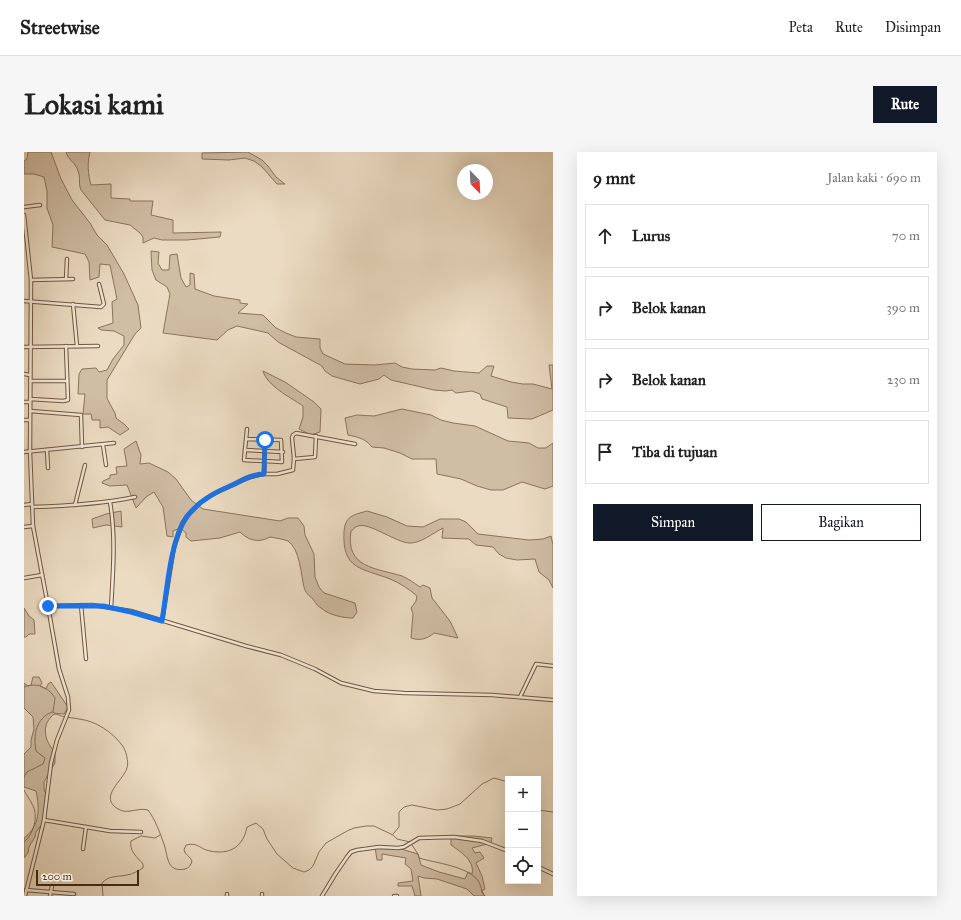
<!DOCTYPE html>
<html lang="id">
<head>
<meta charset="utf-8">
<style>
	:root { --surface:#fff; --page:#f6f6f6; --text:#222; --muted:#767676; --line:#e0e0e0; --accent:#111827 }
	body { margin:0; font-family:"IM FELL Great Primer",serif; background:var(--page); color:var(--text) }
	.controls { position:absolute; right:12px; bottom:12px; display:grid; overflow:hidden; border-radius:0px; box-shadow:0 4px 16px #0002 }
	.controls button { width:36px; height:36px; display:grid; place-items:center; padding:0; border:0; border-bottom:1px solid var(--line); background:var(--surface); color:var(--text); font:20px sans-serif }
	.compass { position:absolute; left:433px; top:12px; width:36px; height:36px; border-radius:50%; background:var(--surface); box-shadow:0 4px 16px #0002; rotate:156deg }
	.scale { position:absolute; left:12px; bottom:10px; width:103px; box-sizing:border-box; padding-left:4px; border:2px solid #472b13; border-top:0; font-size:11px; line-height:14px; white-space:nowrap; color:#472b13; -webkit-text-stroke:3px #f2e8d7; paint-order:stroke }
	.stop { position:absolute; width:12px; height:12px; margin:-9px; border:3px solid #1a73e8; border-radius:50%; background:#fff }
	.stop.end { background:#1a73e8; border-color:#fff; box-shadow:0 1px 4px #0008 }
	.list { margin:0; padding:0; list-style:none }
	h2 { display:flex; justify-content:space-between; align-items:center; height:52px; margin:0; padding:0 16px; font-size:17px }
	h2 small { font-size:13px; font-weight:400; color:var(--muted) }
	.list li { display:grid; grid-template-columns:26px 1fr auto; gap:12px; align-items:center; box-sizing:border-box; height:64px; margin:0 8px 8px; padding:0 8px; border:1px solid var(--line); border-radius:0px }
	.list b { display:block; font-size:15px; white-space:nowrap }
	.list em { font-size:13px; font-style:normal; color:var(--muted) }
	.actions { display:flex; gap:8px; padding:12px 16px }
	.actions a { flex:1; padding:9px 0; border:1px solid var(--accent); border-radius:0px; text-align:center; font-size:14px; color:var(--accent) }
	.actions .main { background:var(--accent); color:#fff }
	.icon { flex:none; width:22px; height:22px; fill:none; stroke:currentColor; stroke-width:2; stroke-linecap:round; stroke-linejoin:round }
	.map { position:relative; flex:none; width:529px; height:744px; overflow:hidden; border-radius:0px }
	header { display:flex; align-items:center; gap:24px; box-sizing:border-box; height:56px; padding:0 20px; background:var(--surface); border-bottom:1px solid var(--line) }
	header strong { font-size:19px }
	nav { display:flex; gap:22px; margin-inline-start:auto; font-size:14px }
	.intro { display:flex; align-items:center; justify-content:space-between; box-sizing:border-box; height:96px; padding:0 24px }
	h1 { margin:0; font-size:28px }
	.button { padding:10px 18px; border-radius:0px; background:var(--accent); color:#fff; font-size:14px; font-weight:700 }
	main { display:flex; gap:24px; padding:0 24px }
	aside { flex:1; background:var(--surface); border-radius:0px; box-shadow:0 4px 16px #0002 }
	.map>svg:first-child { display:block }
	.green { fill:#cfbda4; stroke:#8b745c }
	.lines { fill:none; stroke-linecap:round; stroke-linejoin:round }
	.stream { stroke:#887158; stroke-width:1 }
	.street-casing { stroke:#70573f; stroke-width:4.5 }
	.street { stroke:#f2e8d7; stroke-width:2.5 }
	.route { stroke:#1a73e8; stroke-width:5 }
</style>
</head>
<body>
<header>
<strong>Streetwise</strong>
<nav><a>Peta</a><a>Rute</a><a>Disimpan</a></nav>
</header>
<div class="intro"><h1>Lokasi kami</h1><a class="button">Rute</a></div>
<main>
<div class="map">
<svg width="529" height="744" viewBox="0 0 529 744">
	<rect width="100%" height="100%" fill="#ebdbc2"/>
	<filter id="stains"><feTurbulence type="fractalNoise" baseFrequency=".005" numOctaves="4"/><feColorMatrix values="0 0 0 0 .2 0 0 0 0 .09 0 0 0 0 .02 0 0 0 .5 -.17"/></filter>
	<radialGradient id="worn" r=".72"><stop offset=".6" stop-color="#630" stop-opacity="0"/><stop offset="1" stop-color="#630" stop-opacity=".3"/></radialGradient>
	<g class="green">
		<polygon points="4,0 27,0 37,27 48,48 66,71 73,83 83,93 100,122 114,153 117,176 111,182 83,228 83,246 87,254 91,261 92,266 100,272 105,277 96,283 84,275 76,276 76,268 68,268 67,262 59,262 61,242 54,242 55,222 58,217 72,216 75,220 83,218 89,207 100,193 100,184 90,179 77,178 74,176 89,171 88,150 93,147 86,113 76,112 75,125 66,128 65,110 61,102 28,95 29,73 23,56 23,39 20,25 10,22 0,22 0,9 3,7"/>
		<path d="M 42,0 L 66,0 C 63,11 64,22 67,33 L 87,32 L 87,46 L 106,47 L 106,49 L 129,49 L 127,63 L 149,68 L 149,81 L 197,80 L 196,85 L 163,88 L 138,88 L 130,86 L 119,91 L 119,85 L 116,81 L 106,73 L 81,68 L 57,38 C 54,32 57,26 54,19 C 52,11 44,8 42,0 Z"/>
		<polygon points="224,0 238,8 244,14 252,25 261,32 253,32 238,15 230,9 221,6 205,8 178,7 178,1"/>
		<polygon points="127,99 135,100 134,111 138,118 145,118 146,103 153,102 157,126 162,135 166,133 166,121 170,122 171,137 190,144 216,148 216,151 224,152 214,161 239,163 252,176 262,181 272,185 296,187 296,196 299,202 321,212 351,213 371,211 378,215 388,217 411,218 417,216 430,219 455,221 463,214 470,214 467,224 487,230 499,232 509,232 528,237 525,213 529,213 529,258 508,267 484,266 483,255 458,247 456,242 448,239 432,241 428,238 422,239 410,238 367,228 360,223 355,227 336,232 308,224 301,219 298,214 254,190 244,181 213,174 204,178 193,188 139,181 146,142 143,135 132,128 128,118"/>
		<path d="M 239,219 L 261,230 L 290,250 L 297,257 L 296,280 L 287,283 L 275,277 L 279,265 L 279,254 C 266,245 243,234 239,219 Z"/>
		<path d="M 378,257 L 407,263 L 417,268 L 429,271 L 451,274 L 484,289 L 505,291 L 514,296 L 522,296 L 529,291 L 529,334 L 521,337 L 498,330 L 479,338 L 467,338 L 453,334 L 437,327 L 413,322 L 412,307 L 388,307 L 376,301 L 360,296 L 348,295 C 342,287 334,285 324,283 L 321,266 L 333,263 L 350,264 Z"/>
		<path d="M 112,289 L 117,303 L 116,312 L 125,311 L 144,320 L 152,327 L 167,348 L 179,357 L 256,369 L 264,366 L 274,366 L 280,374 L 281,383 L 290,402 L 291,425 L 295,435 L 300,441 L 331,451 L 333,460 L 329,466 C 319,466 305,463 297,456 C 293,454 291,450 289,447 C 285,444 281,440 280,435 C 277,423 276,397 264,389 C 259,387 251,386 246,385 C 235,391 225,389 216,380 L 196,386 L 167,389 L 162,385 L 162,381 L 156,376 L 149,379 L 149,385 L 143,384 L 139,355 L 130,340 L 122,345 L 112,356 L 103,333 L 86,334 L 78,331 L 79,329 L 86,326 L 86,323 L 93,322 L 92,315 L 103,314 L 100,297 Z"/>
		<polygon points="97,359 98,375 82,373 69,376 68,367 82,362"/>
		<path d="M 343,359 L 363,365 L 383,374 L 399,375 L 416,367 L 435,367 L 442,370 L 454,382 L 505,388 L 519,387 L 527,384 L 529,393 L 529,436 L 525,428 L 515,420 L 511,407 L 493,408 L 482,406 L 475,402 L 469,395 L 452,393 L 445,387 L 418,386 L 419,376 C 409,381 396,392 385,391 C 371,390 345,370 334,374 C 332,374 329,378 327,379 C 321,416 352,416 378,424 C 385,427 390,431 396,435 L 399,433 L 406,436 L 408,446 L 426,469 L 434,486 L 410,481 C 403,487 396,489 387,486 L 389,462 L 387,456 L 392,449 L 393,444 C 385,437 376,431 366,427 C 338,416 318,418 320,380 C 321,364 329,363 343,359 Z"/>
		<polygon points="0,456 5,464 10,468 11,482 5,482 2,485 0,485"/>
		<path d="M 9,525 L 15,525 L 18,531 L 16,534 L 22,537 L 24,532 L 27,530 L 44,555 L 40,562 C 37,562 33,561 31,562 C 28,563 26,566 24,569 C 18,579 23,592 31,600 L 31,611 L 20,630 L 20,637 L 24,647 L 21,668 L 12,680 L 11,685 L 5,695 L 4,701 L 0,706 L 0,686 C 16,674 16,657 12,639 L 0,635 L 0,602 L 7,595 L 7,588 L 10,577 L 9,565 L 0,556 L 0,531 L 4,534 L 7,533 Z"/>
		<path d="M 427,684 L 450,684 L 468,686 L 467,691 L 448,696 L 451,701 L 456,700 L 460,706 L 452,711 L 458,724 L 461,737 L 457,739 L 461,744 L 450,744 L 443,737 L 413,727 L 400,726 L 394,724 L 397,744 L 391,744 L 388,734 L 374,734 L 374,731 L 389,729 L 387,717 L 381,712 L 382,706 L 358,702 L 358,708 L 353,708 L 351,695 L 374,696 L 394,702 L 397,713 L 415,720 L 441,727 L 444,720 L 448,722 C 451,709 437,700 427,693 Z"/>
	</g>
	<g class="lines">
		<g class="stream">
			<path d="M 0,535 C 13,530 24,535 31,546 L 29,560"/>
			<path d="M 29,560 C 38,566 45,565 55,567 C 72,569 88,580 98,593 C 102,598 105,610 103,616 C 99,629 74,645 94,657 C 104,663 113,655 124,658 C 131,667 136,681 140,692 C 144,703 142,721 161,717 C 165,716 167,713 168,709 C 166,704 161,703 160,698 L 162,693 C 175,690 175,697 186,699 C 206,703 219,695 223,675 L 232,671 L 239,677 L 243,687 L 253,702 L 269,716 L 280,720 L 285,718 L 289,714 L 295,700 L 302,691 L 323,679 L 330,676 L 342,674 L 350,674 L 369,683 L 373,687 L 386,690 L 394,702 L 395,706 C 411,711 445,714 455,730 C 457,734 457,739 461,744"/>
			<path d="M 0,625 L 3,620 L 19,612 L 21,606 L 12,599 C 9,583 12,566 28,560"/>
			<path d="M 0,638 C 2,643 6,647 8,652 C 15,663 10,682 0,690"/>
			<polyline points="514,658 529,660"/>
			<polyline points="369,682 375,675 375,660 380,655 388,653 413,658 423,657 436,652 458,632 470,626 484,630"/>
			<path d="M 79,744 L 78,731 C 85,723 94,725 103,723 C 109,722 114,719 119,716 L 119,712 C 113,705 105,699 107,689 L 117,684 L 131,686 L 136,683"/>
		</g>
		<g class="street-casing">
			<g id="street">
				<polyline points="0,55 16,53"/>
				<polyline points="0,63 7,128 6,300 9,374 24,454 35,517 44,545 45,558 33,588 27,611 20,668 1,744"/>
				<polyline points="42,127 43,107"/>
				<polyline points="7,128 49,127"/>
				<polyline points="0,149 77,155 80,152 75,132"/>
				<polyline points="49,152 53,194"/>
				<polyline points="0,195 74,194"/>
				<polyline points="0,222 6,223"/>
				<polyline points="6,229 43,229"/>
				<polyline points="6,247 39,249 44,248 42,194"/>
				<polyline points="0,250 6,250"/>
				<polyline points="6,259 57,263 58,295"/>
				<polyline points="0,268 6,268"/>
				<polyline points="222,287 257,288 258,310 220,308 223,277"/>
				<polyline points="79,293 82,313"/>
				<polyline points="23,298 24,316"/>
				<polyline points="221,298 259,300"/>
				<polyline points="0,300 90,291"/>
				<polyline points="270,307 291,305 292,284"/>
				<polyline points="240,322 241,284"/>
				<path d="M 86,350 C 92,385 89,420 87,456"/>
				<polyline points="0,353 8,352"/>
				<polyline points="51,353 61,313"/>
				<path d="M 8,355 C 43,354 77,352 111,345"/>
				<polyline points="0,375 9,374"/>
				<polyline points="0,426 18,423"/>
				<polyline points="57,453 62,507"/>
				<polyline points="24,454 68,453 107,459 222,494 257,503 291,517 317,531 350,539 380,541 468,543 529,548"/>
				<polyline points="138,469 150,395 158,372 163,364 177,350 189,342 226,325 239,322 253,322 269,318 270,306 268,286 269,283 272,281 331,292"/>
				<polyline points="496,545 512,512 529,514"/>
				<polyline points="20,668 86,679 117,680"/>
				<polyline points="59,697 62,675"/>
				<polyline points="514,715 529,722"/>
				<polyline points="2,738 50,742"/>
				<polyline points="203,742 203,744"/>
				<polyline points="238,742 238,744"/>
				<polyline points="26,744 28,734"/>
				<polyline points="298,744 312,721 323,705 327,700 333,698 355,695 374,696 380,695 395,686 430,685 458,689 484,699"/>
				<polyline points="370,744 373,744"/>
			</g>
		</g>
		<use href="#street" class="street"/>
	</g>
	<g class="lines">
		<path class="route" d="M 24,454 L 79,454 L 107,460 L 138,469 C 143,440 146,389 162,366 C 173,350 189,341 206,334 C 217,329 228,322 240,322 L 241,288"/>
	</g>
	<rect width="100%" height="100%" filter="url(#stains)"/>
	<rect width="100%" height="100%" fill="url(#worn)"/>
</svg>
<div class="controls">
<button>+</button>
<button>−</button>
<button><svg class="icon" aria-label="locate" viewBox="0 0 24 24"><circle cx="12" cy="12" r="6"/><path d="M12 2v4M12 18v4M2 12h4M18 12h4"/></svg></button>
</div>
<svg class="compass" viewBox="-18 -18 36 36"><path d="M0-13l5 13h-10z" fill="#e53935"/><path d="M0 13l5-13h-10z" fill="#767676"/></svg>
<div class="scale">200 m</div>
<div class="stop" style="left:241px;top:288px"></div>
<div class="stop end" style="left:24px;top:454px"></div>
</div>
<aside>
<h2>9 mnt<small>Jalan kaki · 690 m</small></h2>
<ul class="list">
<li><svg class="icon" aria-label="ahead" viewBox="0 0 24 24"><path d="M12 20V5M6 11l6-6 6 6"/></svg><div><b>Lurus</b></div><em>70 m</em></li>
<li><svg class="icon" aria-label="right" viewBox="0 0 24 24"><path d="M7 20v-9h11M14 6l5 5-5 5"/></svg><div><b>Belok kanan</b></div><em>390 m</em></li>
<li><svg class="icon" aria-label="right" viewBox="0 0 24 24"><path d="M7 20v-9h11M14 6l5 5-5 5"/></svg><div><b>Belok kanan</b></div><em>230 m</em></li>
<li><svg class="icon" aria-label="arrive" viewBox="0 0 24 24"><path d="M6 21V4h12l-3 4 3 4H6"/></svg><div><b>Tiba di tujuan</b></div></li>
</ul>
<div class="actions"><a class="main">Simpan</a><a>Bagikan</a></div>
</aside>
</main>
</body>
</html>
